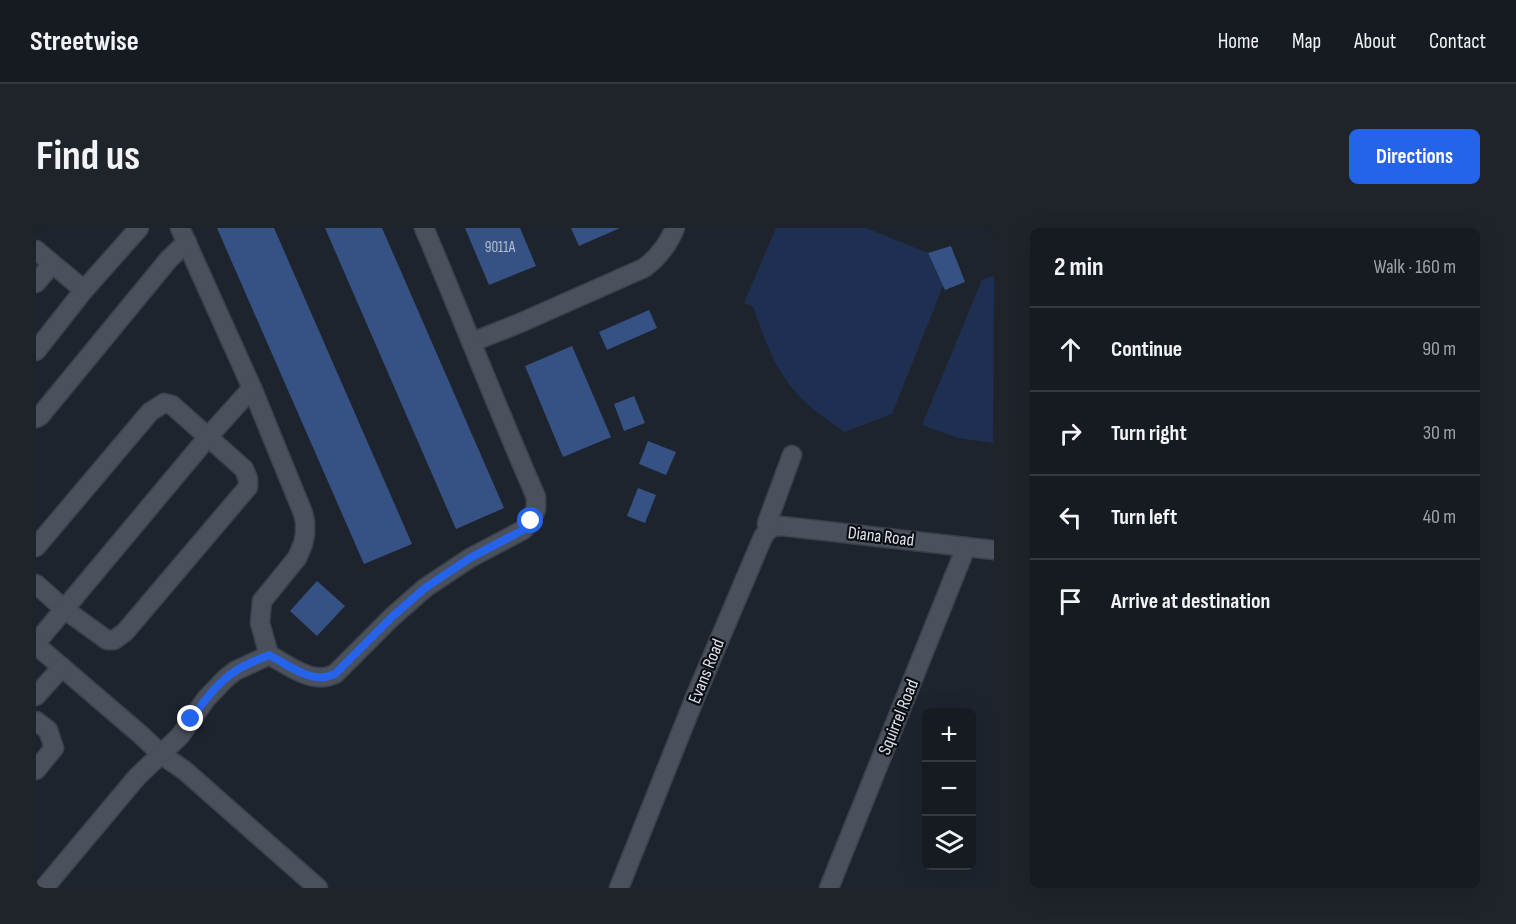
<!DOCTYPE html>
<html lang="en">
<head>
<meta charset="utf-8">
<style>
	:root { --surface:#161b22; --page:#1f242a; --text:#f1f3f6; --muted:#9ea1a5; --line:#353940; --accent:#2563eb }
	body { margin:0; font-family:"Sofia Sans Condensed",sans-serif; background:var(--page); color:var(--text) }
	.controls { position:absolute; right:18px; bottom:18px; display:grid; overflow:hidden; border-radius:9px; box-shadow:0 6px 24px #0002 }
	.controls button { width:54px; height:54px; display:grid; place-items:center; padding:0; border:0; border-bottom:2px solid var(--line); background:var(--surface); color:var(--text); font:30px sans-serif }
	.stop { position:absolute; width:18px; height:18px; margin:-14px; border:4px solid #2563eb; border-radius:50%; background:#fff }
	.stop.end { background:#2563eb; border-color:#fff; box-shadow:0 2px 6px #0008 }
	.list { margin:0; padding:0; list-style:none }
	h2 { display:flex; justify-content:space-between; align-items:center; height:78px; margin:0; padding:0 24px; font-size:26px }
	h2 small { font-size:20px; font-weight:400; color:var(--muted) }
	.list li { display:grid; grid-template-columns:39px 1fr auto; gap:18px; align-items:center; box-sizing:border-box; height:84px; padding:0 24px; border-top:2px solid var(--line) }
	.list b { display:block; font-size:22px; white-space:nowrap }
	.list em { font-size:20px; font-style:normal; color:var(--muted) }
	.icon { flex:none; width:33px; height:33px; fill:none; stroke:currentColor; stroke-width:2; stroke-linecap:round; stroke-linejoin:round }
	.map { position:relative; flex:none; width:958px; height:660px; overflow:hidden; border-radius:9px }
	header { display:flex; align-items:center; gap:36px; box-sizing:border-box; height:84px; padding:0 30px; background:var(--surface); border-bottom:2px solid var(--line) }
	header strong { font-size:28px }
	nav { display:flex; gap:33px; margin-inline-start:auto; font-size:21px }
	.intro { display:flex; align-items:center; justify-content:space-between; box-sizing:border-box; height:144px; padding:0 36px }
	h1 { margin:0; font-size:42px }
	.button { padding:15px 27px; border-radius:9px; background:var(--accent); color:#fff; font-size:21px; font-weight:700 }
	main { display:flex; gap:36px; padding:0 36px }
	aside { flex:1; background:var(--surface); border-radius:9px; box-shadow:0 6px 24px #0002 }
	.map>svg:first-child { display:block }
	.green { fill:#1e2f51 }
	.building { fill:#365184 }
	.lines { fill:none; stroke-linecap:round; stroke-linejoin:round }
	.minor-casing { stroke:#3c4049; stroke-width:21 }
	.minor { stroke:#4a505c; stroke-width:18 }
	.route { stroke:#2563eb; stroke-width:8 }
	.labels { text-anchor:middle; stroke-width:4.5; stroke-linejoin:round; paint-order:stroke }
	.number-label { font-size:15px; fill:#b5bed0 }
	.street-label { font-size:18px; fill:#dfe2ea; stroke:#0a0d11 }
</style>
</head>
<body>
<header>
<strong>Streetwise</strong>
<nav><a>Home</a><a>Map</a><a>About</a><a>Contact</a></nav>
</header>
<div class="intro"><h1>Find us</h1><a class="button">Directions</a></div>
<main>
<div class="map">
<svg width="958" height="660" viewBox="0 0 958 660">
	<rect width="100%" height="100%" fill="#1e242e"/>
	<g class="green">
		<path d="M 740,0 L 830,0 L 892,25 L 907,58 L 856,186 L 808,204 C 795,194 779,184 767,172 C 740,146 729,113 717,78 L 708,75 Z"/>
		<polygon points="956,48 958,49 957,215 922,210 886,197 946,52"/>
	</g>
	<g class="building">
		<polygon points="181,0 238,0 376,316 328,336"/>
		<polygon points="289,0 346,0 468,280 420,301"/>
		<polygon points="429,0 484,0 500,38 453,57"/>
		<polygon points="535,0 584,0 543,18"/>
		<polygon points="915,18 929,54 909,62 892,25"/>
		<polygon points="613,82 621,100 571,122 563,104"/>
		<polygon points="536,118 575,209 527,229 489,138"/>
		<polygon points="598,168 609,195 588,203 578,176"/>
		<polygon points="612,213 640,224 630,247 603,236"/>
		<polygon points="602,260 620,267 609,295 591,288"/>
		<polygon points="281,353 309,378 281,408 254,383"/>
	</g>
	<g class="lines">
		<g class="minor-casing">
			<g id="minor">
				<polyline points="144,0 216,160 267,285 269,294 269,306 267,316 261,330 226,373 224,395 233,427"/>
				<polyline points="0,22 48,62"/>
				<polyline points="0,55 16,36"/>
				<path d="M 436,114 L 484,95 L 608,40 C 623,29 632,17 639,0"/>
				<polyline points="0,123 48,62 103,0"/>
				<polyline points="0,190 4,188 133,31 151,14"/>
				<polyline points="732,302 737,299 745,298 958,322"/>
				<polyline points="0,319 114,184 128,175 136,177 208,241 212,251 212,259 89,404 78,412 71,412 28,381 0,356"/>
				<polyline points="0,415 172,209 216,160"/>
				<polyline points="0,417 105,507 126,527 148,542 282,660"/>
				<polyline points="0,468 26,439"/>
				<polyline points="0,493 12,502 18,520 0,542"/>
				<path d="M 8,660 L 101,549 L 144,508 L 170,471 L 189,451 L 199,443 L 233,427 C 249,435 270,452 289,449 C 292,449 295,447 299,446 L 356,389 L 389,360 L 434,330 L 487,302 L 495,293 L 500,281 L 500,269 C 461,180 426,89 388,0"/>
				<polyline points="583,660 660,467 727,309 732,302 731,295 756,227"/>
				<polyline points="793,660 930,319"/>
			</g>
		</g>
		<use href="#minor" class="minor"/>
	</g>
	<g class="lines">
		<path class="route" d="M 155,491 C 167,475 180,456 198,444 C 208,437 221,432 233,427 C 249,435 270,452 289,449 C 292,449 295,447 299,446 L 356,389 L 389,360 L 434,330 L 487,302 L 495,293"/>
	</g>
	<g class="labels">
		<g class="number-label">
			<text x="464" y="24">9011A</text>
		</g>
		<g class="street-label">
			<text transform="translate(845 308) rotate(7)" y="6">Diana Road</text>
			<text transform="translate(670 443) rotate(-68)" y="6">Evans Road</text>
			<text transform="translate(862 489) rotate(-68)" y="6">Squirrel Road</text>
		</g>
	</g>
</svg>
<div class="controls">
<button>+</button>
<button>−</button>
<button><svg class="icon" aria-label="layers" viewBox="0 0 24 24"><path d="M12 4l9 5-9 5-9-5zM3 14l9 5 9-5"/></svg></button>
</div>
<div class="stop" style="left:495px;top:293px"></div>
<div class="stop end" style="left:155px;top:491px"></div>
</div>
<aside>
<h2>2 min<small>Walk · 160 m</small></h2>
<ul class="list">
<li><svg class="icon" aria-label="ahead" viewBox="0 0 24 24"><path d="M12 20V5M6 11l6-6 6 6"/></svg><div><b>Continue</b></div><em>90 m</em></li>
<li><svg class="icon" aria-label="right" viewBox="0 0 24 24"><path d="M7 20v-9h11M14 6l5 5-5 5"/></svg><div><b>Turn right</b></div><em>30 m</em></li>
<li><svg class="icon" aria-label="left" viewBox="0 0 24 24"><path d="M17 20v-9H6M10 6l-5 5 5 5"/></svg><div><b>Turn left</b></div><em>40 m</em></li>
<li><svg class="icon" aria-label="arrive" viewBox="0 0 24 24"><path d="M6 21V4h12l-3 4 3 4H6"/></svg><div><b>Arrive at destination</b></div></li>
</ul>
</aside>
</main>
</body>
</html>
